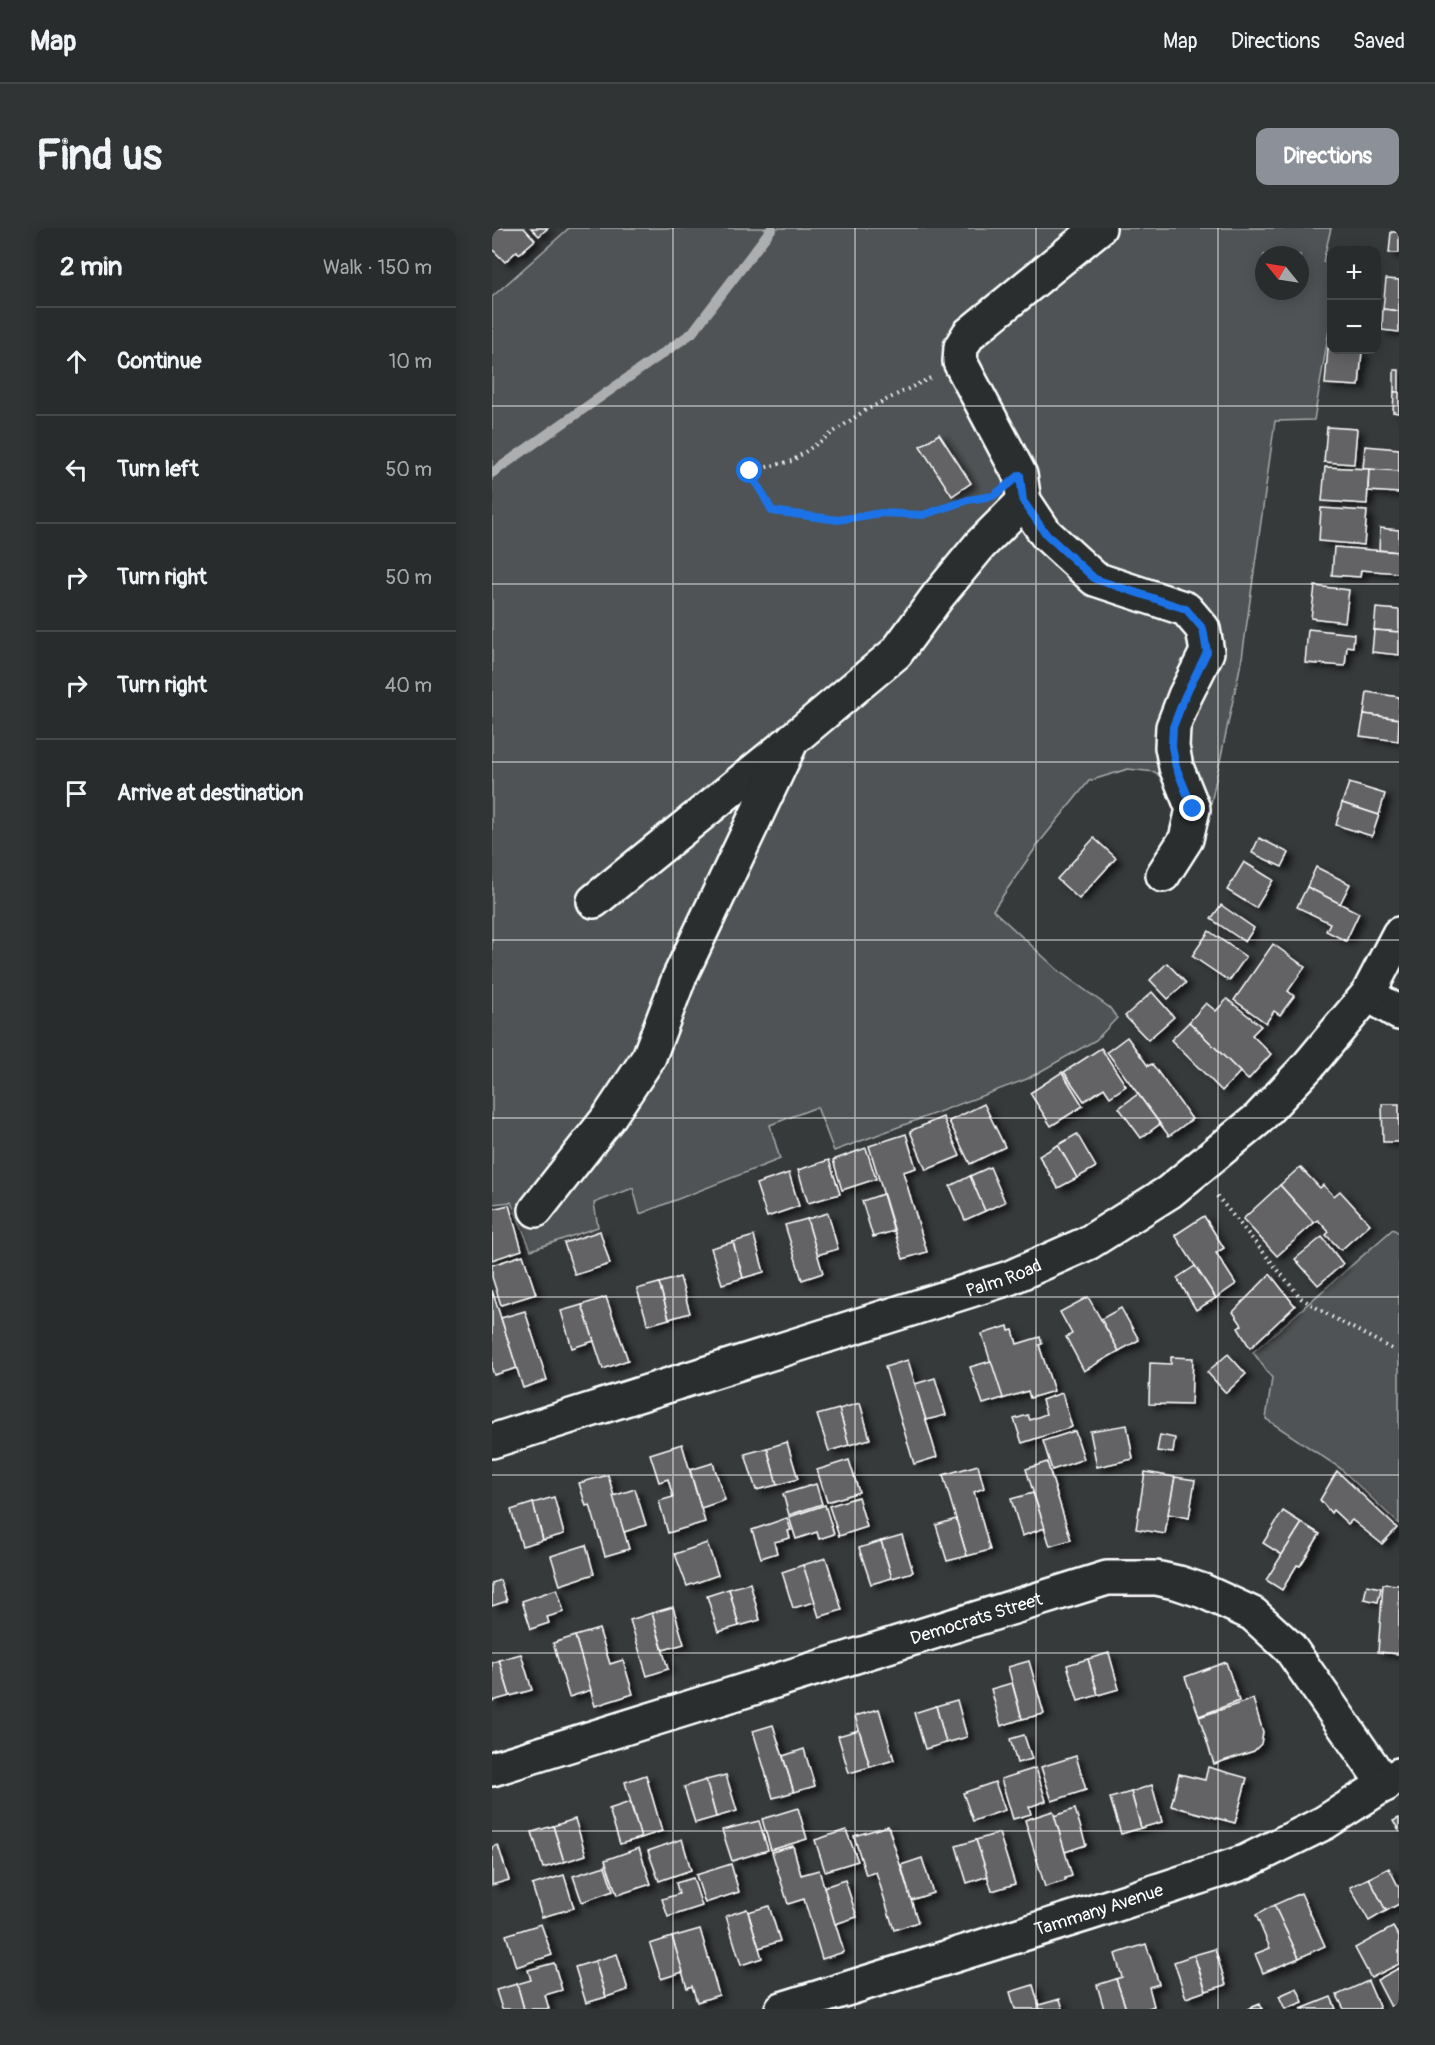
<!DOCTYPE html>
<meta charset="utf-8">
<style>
:root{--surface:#292c2c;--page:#313434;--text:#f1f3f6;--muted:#a5a7a9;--line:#454848;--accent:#8c9099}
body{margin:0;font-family:Pangolin,sans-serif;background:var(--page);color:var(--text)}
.controls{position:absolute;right:18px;top:18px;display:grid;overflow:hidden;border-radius:12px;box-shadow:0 3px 15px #0003}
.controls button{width:54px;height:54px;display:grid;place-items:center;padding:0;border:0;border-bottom:2px solid var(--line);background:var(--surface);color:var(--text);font:30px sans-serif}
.compass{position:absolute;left:763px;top:18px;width:54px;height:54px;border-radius:50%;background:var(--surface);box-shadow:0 3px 15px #0003;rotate:300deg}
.stop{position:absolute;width:18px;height:18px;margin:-14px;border:4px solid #1a73e8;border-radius:50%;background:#fff}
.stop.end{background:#1a73e8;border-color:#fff;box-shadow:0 2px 6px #0008}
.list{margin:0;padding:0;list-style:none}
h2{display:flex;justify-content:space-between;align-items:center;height:78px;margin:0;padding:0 24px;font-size:26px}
h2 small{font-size:20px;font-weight:400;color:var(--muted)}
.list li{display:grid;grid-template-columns:39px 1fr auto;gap:18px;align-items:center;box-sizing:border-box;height:108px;padding:0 24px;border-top:2px solid var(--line)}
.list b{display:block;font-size:22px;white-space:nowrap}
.list em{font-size:20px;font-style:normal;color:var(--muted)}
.icon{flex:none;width:33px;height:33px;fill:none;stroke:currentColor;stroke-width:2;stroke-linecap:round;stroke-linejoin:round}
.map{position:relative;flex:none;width:907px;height:1781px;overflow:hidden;border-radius:12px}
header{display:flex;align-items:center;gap:36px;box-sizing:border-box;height:84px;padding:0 30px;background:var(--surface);border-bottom:2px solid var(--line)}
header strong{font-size:28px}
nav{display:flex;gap:33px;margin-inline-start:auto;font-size:21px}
.intro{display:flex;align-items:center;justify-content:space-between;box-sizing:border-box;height:144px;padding:0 36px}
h1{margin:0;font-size:42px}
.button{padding:15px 27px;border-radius:12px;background:var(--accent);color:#fff;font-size:21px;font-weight:700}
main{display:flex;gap:36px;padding:0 36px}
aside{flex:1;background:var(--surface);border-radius:12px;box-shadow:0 3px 15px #0003}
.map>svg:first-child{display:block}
</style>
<header>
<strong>Map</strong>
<nav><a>Map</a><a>Directions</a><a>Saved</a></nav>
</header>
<div class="intro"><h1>Find us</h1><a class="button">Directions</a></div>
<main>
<aside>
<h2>2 min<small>Walk · 150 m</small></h2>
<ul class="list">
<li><svg class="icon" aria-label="ahead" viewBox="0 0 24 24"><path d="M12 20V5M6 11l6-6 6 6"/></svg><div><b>Continue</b></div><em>10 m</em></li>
<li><svg class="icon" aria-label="left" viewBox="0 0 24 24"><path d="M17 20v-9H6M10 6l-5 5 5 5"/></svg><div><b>Turn left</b></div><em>50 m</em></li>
<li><svg class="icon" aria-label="right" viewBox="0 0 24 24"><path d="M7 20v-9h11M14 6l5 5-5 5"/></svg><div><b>Turn right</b></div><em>50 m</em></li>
<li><svg class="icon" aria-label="right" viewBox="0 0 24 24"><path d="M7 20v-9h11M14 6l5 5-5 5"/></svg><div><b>Turn right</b></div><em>40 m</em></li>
<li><svg class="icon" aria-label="arrive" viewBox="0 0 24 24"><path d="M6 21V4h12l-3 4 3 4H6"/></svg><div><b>Arrive at destination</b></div></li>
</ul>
</aside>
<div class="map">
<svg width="907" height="1781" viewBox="0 0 907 1781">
<defs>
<filter id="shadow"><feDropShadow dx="6" dy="4" stdDeviation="3" flood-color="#0009"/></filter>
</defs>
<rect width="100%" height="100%" fill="#373a3b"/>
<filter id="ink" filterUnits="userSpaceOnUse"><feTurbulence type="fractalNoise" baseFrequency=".0167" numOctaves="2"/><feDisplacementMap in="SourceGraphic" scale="12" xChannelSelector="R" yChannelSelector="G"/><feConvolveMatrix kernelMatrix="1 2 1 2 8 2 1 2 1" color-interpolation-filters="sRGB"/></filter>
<g filter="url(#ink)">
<g fill="#505354" stroke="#a8a9aa" stroke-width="1.5" fill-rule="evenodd">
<path d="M77,0H839L831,34L839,35V90L822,192L783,193L750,430L713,603L681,594L684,581L678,558L663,544L636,541L597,553L547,615L501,682L568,744L618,780L625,790L604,812L535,851L342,923L325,879L278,897L288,931L148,986L141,960L102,975L106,999L39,1022L19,974L0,976V69ZM772,27H808V63H772Z"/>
<polygon points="901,1001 907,1005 907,1296 848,1240 774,1191 780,1150 761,1124"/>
</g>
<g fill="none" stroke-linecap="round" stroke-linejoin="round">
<polyline stroke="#adaeaf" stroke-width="10" points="0,245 200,105 280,0"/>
</g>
<g fill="#636465" stroke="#fff" stroke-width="1.5" filter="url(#shadow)">
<polygon points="0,0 32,0 43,12 27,26 25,23 13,34 0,21"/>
<polygon points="39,0 56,0 47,8"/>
<polygon points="899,4 907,4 907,25 897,25"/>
<polygon points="894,51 907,52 907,83 891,81"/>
<polygon points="891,81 907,83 907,104 890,102"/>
<polygon points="836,120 870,123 867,158 833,156"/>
<rect x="902" y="142" width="5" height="22"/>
<polygon points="902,164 907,164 907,185 901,184"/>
<polygon points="835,199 865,201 862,236 832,234"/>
<polygon points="447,206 479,255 460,268 428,218"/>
<polygon points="873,218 907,221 907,243 871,241"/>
<polygon points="833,239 877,241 875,276 830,273"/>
<polygon points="877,241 907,243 907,265 876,263"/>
<polygon points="829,280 875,283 872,317 827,313"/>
<polygon points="888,300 907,302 907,324 887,322"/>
<polygon points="842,319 907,324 907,345 869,342 868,349 840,347"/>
<polygon points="823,358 857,362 853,394 819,390"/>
<polygon points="884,380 907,382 907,404 882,402"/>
<polygon points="816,401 862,406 861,419 855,418 853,438 813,435"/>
<polygon points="882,402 907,404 907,427 880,424"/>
<polygon points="875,464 907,469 907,491 872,486"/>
<polygon points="872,486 907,491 906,513 868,508"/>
<polygon points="857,555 893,566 887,587 850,575"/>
<polygon points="850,575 887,587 880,608 844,597"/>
<polygon points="602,610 624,630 587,671 565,651"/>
<polygon points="767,610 797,625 790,639 760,625"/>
<polygon points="752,634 781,652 764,680 735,662"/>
<polygon points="824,639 858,656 848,676 815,659"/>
<polygon points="815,659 867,685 854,713 834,703 838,695 805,679"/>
<polygon points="729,677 762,700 753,714 719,691"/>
<polygon points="717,703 754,729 737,753 700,728"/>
<polygon points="781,716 813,739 796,763 802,768 788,787 782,783 774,795 742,772"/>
<polygon points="675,735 694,755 676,771 658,752"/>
<polygon points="660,764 682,789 656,812 633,788"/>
<polygon points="735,771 769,798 760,807 779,826 756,852 697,794 714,775 724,783"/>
<polygon points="697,794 748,844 730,863 679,812"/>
<polygon points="635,809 656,838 660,836 700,891 677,908 615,824"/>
<polygon points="609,820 634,858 618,869 612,860 592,873 572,844"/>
<polygon points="570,844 591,878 559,898 538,865"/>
<polygon points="646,866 668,896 649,910 627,880"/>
<polygon points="492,876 513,919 478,936 457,893"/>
<polygon points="890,876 907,876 907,914 891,914"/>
<polygon points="451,889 468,928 434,942 418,903"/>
<polygon points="414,906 424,940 411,944 435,1024 411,1031 377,918"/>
<polygon points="585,906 604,939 585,950 566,917"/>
<polygon points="566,917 585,950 566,960 547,928"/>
<polygon points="374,920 384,951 350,962 341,932"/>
<polygon points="337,932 348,966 316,975 306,942"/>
<polygon points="498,939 513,974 493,983 478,948"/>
<polygon points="808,939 828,960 831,957 842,968 848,963 878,996 849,1022 834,1007 837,1004 826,992 822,995 788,957"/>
<polygon points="297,945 307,978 275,989 264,956"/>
<polygon points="478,948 493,983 473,992 458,958"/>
<polygon points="788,957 822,995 785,1028 751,991"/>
<polygon points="391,966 402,1003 381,1009 370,973"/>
<polygon points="17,977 30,1022 0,1032 0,981"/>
<polygon points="336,985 346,1021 325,1027 315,991"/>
<polygon points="712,988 732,1020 724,1025 744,1056 724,1070 683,1007"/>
<polygon points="315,991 331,1045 310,1052 293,997"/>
<polygon points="108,1003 118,1036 83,1047 72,1015"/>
<polygon points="262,1008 272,1044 251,1050 241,1014"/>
<polygon points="830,1009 851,1036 826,1057 803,1031"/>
<polygon points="241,1014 251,1050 230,1056 219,1020"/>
<polygon points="31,1027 44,1066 9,1077 0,1049 0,1037"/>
<polygon points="703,1038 724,1070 704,1082 685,1050"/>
<polygon points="778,1046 803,1078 758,1120 746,1100 750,1097 741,1084"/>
<polygon points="188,1049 198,1085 177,1091 167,1055"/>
<polygon points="167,1055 177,1091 156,1097 145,1061"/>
<polygon points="0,1062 25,1140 2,1147 0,1141"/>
<polygon points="114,1069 136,1132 111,1141 90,1077"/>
<polygon points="596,1069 627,1123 592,1143 574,1109 580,1106 568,1084"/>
<polygon points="90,1077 102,1113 80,1120 69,1083"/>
<polygon points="629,1080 647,1112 627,1123 609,1091"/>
<polygon points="33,1083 55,1152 31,1160 9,1090"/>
<polygon points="516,1098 517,1103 521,1102 525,1116 548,1109 550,1116 547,1117 562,1163 538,1170 536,1163 510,1171 490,1106"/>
<polygon points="736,1126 754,1146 734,1165 715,1144"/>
<polygon points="679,1129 701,1130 699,1177 657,1176 658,1135 679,1136"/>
<polygon points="416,1132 445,1229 422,1236 393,1139"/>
<polygon points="499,1133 511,1170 491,1176 478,1139"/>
<polygon points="443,1150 454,1187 434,1192 423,1156"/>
<polygon points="570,1165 580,1199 530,1215 522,1191 536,1187 538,1192 554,1186 550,1172"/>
<polygon points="368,1175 378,1211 357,1217 347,1181"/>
<polygon points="347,1181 357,1217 337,1223 325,1187"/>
<polygon points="635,1197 641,1231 605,1239 598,1203"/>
<polygon points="583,1203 592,1231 560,1242 551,1213"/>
<polygon points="668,1207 683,1210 681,1225 665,1223"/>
<polygon points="295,1214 306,1251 285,1257 275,1220"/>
<polygon points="190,1216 213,1294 176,1305 167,1273 181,1269 176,1251 167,1254 158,1226"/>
<polygon points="275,1220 285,1257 264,1262 253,1226"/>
<polygon points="357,1232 367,1264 335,1274 325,1242"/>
<polygon points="555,1234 579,1312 558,1318 534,1241"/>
<polygon points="221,1235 233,1272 209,1280 198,1242"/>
<polygon points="486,1237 492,1260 482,1264 498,1322 475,1328 451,1247"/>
<polygon points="845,1243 905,1300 890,1316 860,1292 856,1296 841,1282 839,1285 828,1272"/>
<polygon points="653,1244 683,1249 673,1306 644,1301"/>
<polygon points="116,1247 137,1321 113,1328 98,1277 94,1278 87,1255"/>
<polygon points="683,1249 703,1252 697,1290 676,1286"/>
<polygon points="324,1256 330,1276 297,1287 291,1266"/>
<polygon points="143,1261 154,1297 132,1304 121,1268"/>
<polygon points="541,1265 553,1300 530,1308 519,1271"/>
<polygon points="62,1269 72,1306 51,1312 41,1275"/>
<polygon points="366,1269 375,1299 347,1308 337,1278"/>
<polygon points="41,1275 51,1312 30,1318 19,1282"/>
<polygon points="333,1277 342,1306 327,1311 325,1304 304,1311 297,1289"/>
<polygon points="791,1283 810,1295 790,1327 771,1315"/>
<polygon points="295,1290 299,1302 296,1303 298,1310 282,1314 285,1325 269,1330 260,1302"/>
<polygon points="464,1291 475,1328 455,1333 444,1297"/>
<polygon points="810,1295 828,1306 808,1338 805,1337 790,1362 774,1352"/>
<polygon points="410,1307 421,1344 400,1350 389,1313"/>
<polygon points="389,1313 400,1350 379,1356 367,1320"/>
<polygon points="215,1315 226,1347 195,1358 183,1326"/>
<polygon points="94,1317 102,1346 68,1357 59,1328"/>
<polygon points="334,1330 350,1382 327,1389 311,1337"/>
<polygon points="311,1337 323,1374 301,1380 290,1344"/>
<polygon points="8,1352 15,1373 0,1378 0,1355"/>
<polygon points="258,1355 268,1392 247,1398 237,1361"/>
<polygon points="891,1356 907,1357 907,1426 886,1424"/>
<polygon points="875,1357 889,1360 886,1374 872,1371"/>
<polygon points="65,1361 72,1384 55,1389 57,1395 39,1401 30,1373"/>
<polygon points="237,1361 247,1398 226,1404 215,1368"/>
<polygon points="181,1379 192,1416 171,1422 160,1385"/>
<polygon points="160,1385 176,1441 155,1448 138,1392"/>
<polygon points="107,1401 118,1436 131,1432 141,1466 103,1478 83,1408"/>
<polygon points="83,1408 99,1462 77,1469 61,1415"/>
<polygon points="617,1425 627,1461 606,1467 596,1431"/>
<polygon points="29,1426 40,1462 18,1468 7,1432"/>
<polygon points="596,1431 606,1467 586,1473 575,1437"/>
<polygon points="7,1432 18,1468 0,1473 0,1435"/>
<polygon points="537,1433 552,1486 530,1491 516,1439"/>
<polygon points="734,1434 747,1473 707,1488 693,1449"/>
<polygon points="520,1455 530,1491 509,1498 499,1461"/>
<polygon points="761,1471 771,1504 769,1516 762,1523 722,1536 707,1489"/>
<polygon points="465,1472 475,1509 454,1515 444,1478"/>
<polygon points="444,1478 454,1515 433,1521 422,1485"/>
<polygon points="387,1481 402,1532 378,1539 363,1488"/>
<polygon points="281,1497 302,1564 281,1570 261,1503"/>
<polygon points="367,1502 378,1539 357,1545 346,1508"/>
<polygon points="532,1507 540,1531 525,1535 518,1511"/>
<polygon points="312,1521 323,1558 302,1564 291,1528"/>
<polygon points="584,1528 594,1562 560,1573 549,1539"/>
<polygon points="716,1539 755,1550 743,1595 679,1578 687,1546 713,1552"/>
<polygon points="544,1540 554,1573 537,1579 539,1586 521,1591 509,1551"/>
<polygon points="154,1547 170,1603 149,1610 133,1554"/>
<polygon points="234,1547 245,1583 224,1589 214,1552"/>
<polygon points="214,1552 224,1589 203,1595 192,1559"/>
<polygon points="503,1554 513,1582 481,1593 471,1565"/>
<polygon points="660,1557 670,1594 649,1600 639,1564"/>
<polygon points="639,1564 649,1600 629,1606 618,1570"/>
<polygon points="138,1574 149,1610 128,1616 117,1581"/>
<polygon points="306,1580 315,1611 279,1622 270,1591"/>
<polygon points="583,1581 594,1617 573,1624 562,1588"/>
<polygon points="561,1583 580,1648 573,1650 573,1653 553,1659 533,1592"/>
<polygon points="907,1590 907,1602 901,1593"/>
<polygon points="83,1591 94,1627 72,1634 61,1598"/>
<polygon points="267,1593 276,1622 240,1633 230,1602"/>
<polygon points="61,1598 72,1634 51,1640 40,1604"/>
<polygon points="396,1598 426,1694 402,1702 384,1644 374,1647 362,1608"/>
<polygon points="354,1602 366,1633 333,1643 323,1612"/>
<polygon points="507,1605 523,1656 500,1663 484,1612"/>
<polygon points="190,1611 199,1642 167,1653 156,1623"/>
<polygon points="484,1612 496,1648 475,1655 464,1618"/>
<polygon points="6,1617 17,1652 0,1657 0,1619"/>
<polygon points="301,1618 309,1647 327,1642 352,1724 330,1731 312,1671 296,1676 280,1624"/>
<polygon points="147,1620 159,1656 125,1667 113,1632"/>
<polygon points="430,1630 441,1665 419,1672 409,1637"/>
<polygon points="239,1636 247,1664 213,1675 204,1647"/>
<polygon points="113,1638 121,1663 90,1674 81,1648"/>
<polygon points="897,1640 907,1660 907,1676 894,1683 877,1650"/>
<polygon points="72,1647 82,1680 50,1689 40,1657"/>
<polygon points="201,1650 210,1678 176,1689 170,1671 187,1666 184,1655"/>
<polygon points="877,1650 894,1683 877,1693 858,1659"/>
<polygon points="353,1652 365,1689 343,1696 332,1659"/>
<polygon points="809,1665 833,1718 807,1730 782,1677"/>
<polygon points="782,1677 807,1730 771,1745 763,1726 778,1720 764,1687"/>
<polygon points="277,1678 288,1713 267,1720 256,1684"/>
<polygon points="255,1681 270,1730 249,1737 234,1688"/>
<polygon points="49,1696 60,1727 24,1739 14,1707"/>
<polygon points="901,1699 907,1709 907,1736 879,1750 863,1720"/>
<polygon points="208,1701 227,1767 205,1774 200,1758 195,1760 180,1709"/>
<polygon points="180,1709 191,1744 169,1751 158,1716"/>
<polygon points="654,1716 667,1756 657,1759 662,1778 654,1781 634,1781 624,1751 630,1749 623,1726"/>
<polygon points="723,1721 734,1757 714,1763 702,1727"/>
<polygon points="125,1726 136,1762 114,1769 103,1733"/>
<polygon points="702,1727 714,1763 694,1770 682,1734"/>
<polygon points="103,1733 114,1769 94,1775 83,1739"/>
<polygon points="62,1735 70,1762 53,1767 57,1781 32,1781 25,1756 39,1752 36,1742"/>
<polygon points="907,1740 907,1775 899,1779 885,1752"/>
<polygon points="624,1751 634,1781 612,1781 605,1757"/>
<polygon points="876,1753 888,1781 852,1781 845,1767"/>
<polygon points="25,1756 32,1781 10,1781 4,1762"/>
<polygon points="541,1757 548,1781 523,1781 518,1764"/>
<polygon points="805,1760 811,1774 793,1781 787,1768"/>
<polygon points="839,1769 844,1781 809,1781"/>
<polygon points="568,1771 571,1781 548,1781 547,1777"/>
<polygon points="768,1776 770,1781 755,1781"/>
</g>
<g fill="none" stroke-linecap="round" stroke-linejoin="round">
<defs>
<g id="minor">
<polyline points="607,0 477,106 469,119 468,134 528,247 532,273 554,306 603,351 694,381 711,401 715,424 693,468 681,499 680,519 684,539 701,581 694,611 671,647"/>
<polyline points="102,673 294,517"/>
<polyline points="876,766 907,785"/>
<polyline points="44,982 117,889 157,829 187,750 300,512 404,425 446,368 488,317 532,273"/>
<path id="s1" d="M0,1213L517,1050L596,1015L677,964L766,891L816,838L876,766L907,706"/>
<path id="s2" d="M0,1541L615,1350H664L687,1355L711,1363L761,1386L798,1420L893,1557"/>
<path id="s3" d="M290,1781L598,1685L753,1634L832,1595L907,1547"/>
</g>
</defs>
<use href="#minor" stroke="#fff" stroke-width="38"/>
<g stroke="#fff" stroke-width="4" stroke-dasharray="1.5 4.5" stroke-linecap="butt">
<polyline points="438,150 372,183 300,233 258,243 280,283 346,292 389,285 431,287 476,272 486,270"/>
<polyline points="725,968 809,1070 838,1088 902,1122"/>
</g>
<use href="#minor" stroke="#2a2d2e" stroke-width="33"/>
</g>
</g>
<g fill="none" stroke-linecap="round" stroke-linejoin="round" filter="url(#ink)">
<polyline stroke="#1a73e8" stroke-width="8" points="258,243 280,283 346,292 389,285 431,287 476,272 501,268 528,247 531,273 554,306 603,351 694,381 711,401 715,424 693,468 681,499 680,519 684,539 701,581"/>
</g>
<path fill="none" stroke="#fff" stroke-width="1.5" stroke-opacity="0.55" d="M181,0V1781M363,0V1781M544,0V1781M726,0V1781M0,178H907M0,356H907M0,534H907M0,712H907M0,890H907M0,1069H907M0,1247H907M0,1425H907M0,1603H907"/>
<g text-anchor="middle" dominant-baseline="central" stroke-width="6" stroke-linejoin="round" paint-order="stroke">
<g font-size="18" fill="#fff" stroke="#2a2d2e">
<text stroke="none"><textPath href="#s1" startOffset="537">Palm Road</textPath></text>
<text stroke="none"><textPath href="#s2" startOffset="507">Democrats Street</textPath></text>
<text stroke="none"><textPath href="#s3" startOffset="332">Tammany Avenue</textPath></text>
</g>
</g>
</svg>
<div class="controls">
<button>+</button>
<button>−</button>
</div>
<svg class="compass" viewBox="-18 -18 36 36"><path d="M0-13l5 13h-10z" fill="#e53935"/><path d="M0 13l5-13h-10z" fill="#a5a7a9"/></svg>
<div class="stop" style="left:258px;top:243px"></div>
<div class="stop end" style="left:701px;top:581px"></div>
</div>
</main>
